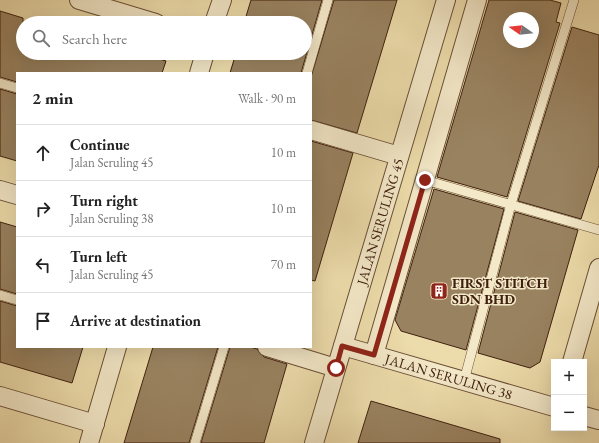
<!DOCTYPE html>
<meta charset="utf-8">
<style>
:root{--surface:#fff;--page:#f2f2f2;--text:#222;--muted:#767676;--line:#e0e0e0}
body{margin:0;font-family:"EB Garamond",serif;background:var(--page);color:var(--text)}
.controls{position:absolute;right:12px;bottom:12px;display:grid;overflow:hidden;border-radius:0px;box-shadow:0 4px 16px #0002}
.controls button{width:36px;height:36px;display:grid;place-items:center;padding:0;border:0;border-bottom:1px solid var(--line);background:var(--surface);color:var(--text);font:20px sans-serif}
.compass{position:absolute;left:503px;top:12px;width:36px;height:36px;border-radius:50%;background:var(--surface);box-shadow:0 4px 16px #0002;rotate:284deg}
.stop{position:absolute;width:12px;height:12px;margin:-9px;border:3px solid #8f2418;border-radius:50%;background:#fff}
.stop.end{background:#8f2418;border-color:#fff;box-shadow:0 1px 4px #0008}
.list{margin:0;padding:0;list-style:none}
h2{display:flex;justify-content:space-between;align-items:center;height:52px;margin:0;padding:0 16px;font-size:17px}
h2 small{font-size:13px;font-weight:400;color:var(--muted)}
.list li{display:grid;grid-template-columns:26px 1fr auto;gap:12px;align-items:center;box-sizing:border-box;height:56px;padding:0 16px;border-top:1px solid var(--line)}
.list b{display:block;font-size:15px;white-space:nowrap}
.list p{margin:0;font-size:13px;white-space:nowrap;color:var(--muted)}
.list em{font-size:13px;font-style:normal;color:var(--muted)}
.icon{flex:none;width:22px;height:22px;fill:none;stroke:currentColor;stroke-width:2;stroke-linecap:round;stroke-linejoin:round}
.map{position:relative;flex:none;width:599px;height:443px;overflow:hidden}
.search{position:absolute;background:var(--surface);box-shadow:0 4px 16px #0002;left:16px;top:16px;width:296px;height:44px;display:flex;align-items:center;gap:10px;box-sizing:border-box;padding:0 14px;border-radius:22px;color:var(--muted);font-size:15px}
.panel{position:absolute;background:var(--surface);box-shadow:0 4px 16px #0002;left:16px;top:72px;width:296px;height:276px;border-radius:0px}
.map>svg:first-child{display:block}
</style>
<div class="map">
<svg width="599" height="443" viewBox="0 0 599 443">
<rect width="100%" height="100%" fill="#eddcab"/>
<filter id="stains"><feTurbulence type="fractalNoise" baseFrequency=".005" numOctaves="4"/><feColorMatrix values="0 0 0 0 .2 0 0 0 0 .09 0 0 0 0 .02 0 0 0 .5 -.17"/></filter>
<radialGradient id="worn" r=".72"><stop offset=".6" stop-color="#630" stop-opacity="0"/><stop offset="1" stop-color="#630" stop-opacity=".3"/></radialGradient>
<g fill="#998260" stroke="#3f200f" fill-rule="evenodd">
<polygon points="251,0 322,0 301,73 230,73 236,53 305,53 305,23 244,23"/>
<polygon points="334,0 397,0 357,133 311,120 311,77"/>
<path d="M489,0H550L561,3L556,22L560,23L507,197L437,177ZM509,18H533V42H509Z"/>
<polygon points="0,11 23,18 23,53 139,53 166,61 162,73 17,73 17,82 0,77"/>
<polygon points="572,27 599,35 599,165 581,219 518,201"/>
<polygon points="0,89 17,94 17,161 0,156"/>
<polygon points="311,141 353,153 315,281 311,280"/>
<polygon points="434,189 504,209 466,350 401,331 395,320"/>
<polygon points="515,212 578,230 540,362 530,368 478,353"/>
<polygon points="0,222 17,227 17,294 0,289"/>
<polygon points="0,301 17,306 17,347 83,347 72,383 0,362"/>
<polygon points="153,347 218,347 189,443 124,443"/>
<polygon points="230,347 250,347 257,349 264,357 287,364 264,443 201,443"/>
<polygon points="371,401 500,439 500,443 358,443"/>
</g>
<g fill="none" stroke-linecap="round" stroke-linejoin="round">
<defs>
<g id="service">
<polyline points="307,73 328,0"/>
<polyline points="0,83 17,88"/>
<polyline points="425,180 599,230"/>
<polyline points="0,295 17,300"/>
<polyline points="464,381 511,204 574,0"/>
<polyline points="195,443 224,347"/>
</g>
<g id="minor">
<polyline points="79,0 156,23"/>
<polyline points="214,23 222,0"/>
<polyline points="199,73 205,53"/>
<polyline points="311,130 399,156"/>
<polyline points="0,190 17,195"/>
<path id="s1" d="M343,346L554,407"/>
<polyline points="267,347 336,368"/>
<polyline points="374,355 477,0"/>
<polyline points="572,362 599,268"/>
<polyline points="0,396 95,424"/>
<polyline points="584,416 599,420"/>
<polyline points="89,443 117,347"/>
<path id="s2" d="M314,443L446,0"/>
</g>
</defs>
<use href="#service" stroke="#6a4f36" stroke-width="10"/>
<use href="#minor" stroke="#6a4f36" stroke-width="20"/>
<use href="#service" stroke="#f3e8c8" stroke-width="9"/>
<use href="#minor" stroke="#f3e8c8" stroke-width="18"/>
</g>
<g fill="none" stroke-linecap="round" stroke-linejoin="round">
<polyline stroke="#8f2418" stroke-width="5" points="336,368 342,346 374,355 425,180"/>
</g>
<defs>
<symbol id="building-square" viewBox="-11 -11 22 22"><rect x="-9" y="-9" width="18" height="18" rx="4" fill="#8f2418" stroke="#f3e8c8"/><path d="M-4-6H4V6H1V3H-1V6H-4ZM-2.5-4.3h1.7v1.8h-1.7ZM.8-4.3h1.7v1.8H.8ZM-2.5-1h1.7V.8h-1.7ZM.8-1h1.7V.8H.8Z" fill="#fff"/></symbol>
</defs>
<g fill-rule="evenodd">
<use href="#building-square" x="429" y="281" width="20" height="20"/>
</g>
<g text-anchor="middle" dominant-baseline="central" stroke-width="3" stroke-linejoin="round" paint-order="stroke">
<g font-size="14" fill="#3f200f" stroke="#f3e8c8">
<text stroke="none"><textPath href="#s2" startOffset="231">JALAN SERULING 45</textPath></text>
<text stroke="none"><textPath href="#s1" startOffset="110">JALAN SERULING 38</textPath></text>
</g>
<g font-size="14" font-weight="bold" fill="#3f200f" stroke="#f3e8c8" text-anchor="start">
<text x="452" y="283">FIRST STITCH<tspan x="452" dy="16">SDN BHD</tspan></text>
</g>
</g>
<rect width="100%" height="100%" filter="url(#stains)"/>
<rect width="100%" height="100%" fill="url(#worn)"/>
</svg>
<div class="controls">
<button>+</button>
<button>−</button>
</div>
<svg class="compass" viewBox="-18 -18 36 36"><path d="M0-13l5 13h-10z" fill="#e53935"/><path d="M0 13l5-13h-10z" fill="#767676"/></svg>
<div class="stop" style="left:336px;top:368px"></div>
<div class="stop end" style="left:425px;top:180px"></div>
<div class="search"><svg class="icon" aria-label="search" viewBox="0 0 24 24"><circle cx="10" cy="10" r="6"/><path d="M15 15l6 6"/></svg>Search here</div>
<section class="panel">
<h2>2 min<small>Walk · 90 m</small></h2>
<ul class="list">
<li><svg class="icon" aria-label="ahead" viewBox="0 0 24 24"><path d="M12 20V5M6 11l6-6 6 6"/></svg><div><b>Continue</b><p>Jalan Seruling 45</p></div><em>10 m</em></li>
<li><svg class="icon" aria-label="right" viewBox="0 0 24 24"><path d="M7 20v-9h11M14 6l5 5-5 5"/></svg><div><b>Turn right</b><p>Jalan Seruling 38</p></div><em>10 m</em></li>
<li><svg class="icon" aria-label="left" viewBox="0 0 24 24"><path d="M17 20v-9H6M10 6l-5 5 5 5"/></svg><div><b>Turn left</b><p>Jalan Seruling 45</p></div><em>70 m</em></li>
<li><svg class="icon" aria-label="arrive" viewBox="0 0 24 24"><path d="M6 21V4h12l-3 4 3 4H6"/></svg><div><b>Arrive at destination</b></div></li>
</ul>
</section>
</div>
